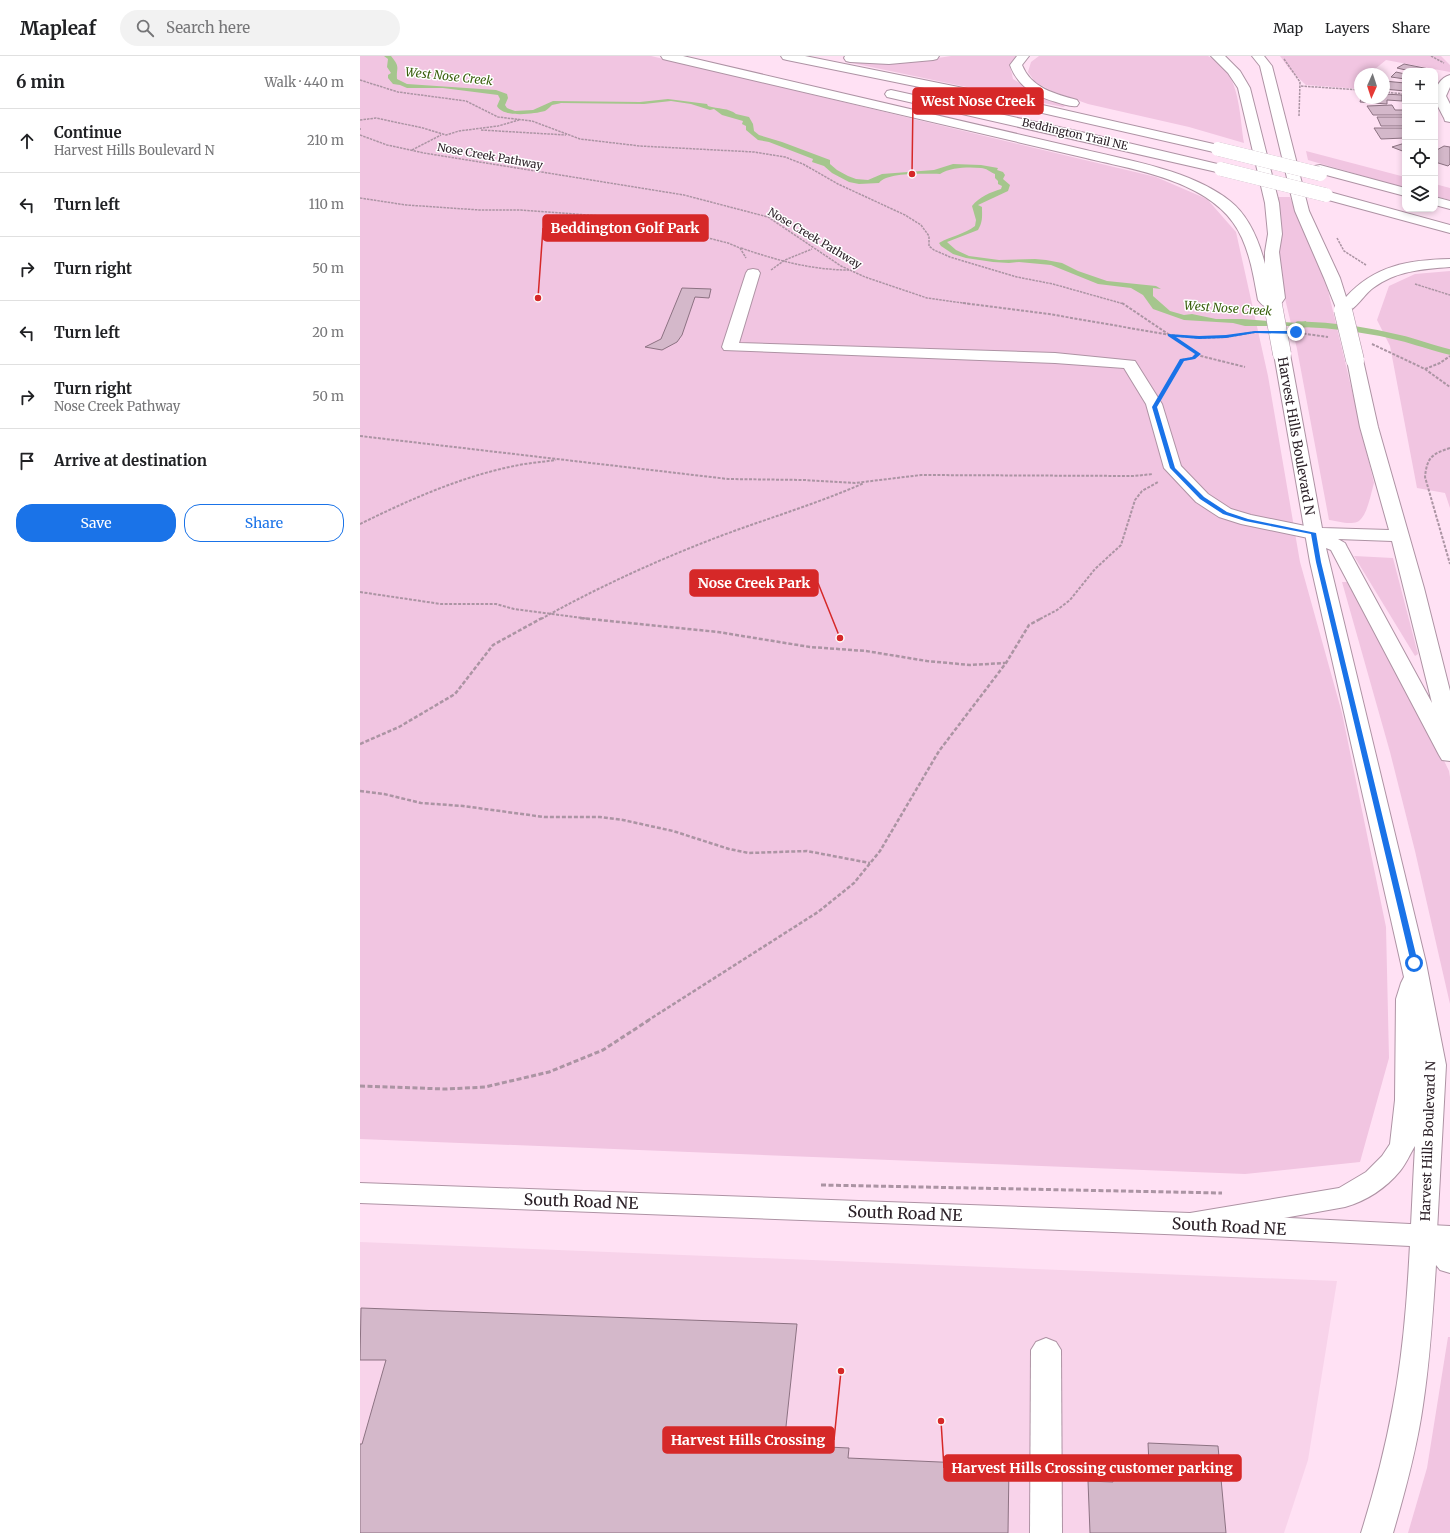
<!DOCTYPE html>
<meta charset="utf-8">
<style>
:root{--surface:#fff;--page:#f2f2f2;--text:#202124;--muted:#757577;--line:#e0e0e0;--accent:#1a73e8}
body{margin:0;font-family:Merriweather,serif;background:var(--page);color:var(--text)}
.controls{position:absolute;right:12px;top:12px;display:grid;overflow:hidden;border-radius:8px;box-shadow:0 2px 6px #0003}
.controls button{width:36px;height:36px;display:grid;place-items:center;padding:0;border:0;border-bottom:1px solid var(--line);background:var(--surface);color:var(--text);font:20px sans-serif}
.compass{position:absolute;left:994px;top:12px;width:36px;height:36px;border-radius:50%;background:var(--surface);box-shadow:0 2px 6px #0003;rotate:183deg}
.stop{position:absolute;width:12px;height:12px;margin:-9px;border:3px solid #1a73e8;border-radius:50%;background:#fff}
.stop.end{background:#1a73e8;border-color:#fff;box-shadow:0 1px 4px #0008}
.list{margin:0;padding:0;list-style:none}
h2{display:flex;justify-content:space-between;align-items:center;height:52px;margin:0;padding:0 16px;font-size:17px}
h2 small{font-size:13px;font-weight:400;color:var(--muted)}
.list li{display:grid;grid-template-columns:26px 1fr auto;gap:12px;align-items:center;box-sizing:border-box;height:64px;padding:0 16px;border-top:1px solid var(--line)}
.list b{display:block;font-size:15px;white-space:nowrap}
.list p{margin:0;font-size:13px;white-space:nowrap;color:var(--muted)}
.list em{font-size:13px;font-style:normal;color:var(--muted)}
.actions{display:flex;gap:8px;padding:12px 16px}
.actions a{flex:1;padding:9px 0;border:1px solid var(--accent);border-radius:16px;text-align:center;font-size:14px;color:var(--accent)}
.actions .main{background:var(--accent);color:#fff}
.icon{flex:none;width:22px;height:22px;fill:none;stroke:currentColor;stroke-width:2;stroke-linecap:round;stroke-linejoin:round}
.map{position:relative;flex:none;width:1090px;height:1477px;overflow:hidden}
header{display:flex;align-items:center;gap:24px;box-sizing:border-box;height:56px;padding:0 20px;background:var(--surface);border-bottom:1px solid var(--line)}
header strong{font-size:19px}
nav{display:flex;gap:22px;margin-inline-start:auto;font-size:14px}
.search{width:280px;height:36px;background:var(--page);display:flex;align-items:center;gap:10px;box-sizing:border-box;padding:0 14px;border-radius:22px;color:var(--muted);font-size:15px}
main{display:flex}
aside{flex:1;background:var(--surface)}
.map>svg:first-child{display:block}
</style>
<header>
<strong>Mapleaf</strong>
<div class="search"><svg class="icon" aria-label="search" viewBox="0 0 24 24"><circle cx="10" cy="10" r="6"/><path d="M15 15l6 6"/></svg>Search here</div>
<nav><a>Map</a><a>Layers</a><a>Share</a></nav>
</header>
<main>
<aside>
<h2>6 min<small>Walk · 440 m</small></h2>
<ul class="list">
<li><svg class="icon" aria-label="ahead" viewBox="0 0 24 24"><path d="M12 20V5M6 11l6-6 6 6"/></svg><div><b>Continue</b><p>Harvest Hills Boulevard N</p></div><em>210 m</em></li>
<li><svg class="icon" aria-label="left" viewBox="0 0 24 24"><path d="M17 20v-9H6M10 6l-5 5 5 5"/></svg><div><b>Turn left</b></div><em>110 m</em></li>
<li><svg class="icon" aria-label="right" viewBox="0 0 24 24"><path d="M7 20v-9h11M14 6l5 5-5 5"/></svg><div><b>Turn right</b></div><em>50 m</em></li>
<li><svg class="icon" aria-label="left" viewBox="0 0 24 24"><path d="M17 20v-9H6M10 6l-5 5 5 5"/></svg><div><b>Turn left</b></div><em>20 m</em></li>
<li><svg class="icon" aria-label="right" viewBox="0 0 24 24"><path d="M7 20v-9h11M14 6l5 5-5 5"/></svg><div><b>Turn right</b><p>Nose Creek Pathway</p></div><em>50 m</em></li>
<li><svg class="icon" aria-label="arrive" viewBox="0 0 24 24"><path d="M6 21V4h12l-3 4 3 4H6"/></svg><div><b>Arrive at destination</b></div></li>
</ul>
<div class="actions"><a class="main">Save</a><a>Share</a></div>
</aside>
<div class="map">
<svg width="1090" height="1477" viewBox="0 0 1090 1477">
<rect width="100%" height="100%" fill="#ffe1f4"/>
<polygon fill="#f8d3ea" points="0,1186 977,1225 948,1404 924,1477 0,1477"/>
<g fill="#f1c5e1">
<polygon points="0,0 291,0 796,121 847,143 876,176 908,320 940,506 982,657 1026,871 1029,1002 1000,1106 885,1118 0,1083"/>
<polygon points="591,0 656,0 650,9 653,23 685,42 707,49 703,51 487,6 490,4 571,3"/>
<path d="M679,0H848C852,3 858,5 861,9C880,26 880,63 884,87L829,71L728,48L692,35L675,26L668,16L671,6Z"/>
<polygon points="920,0 1081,0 1090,9 1090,16 1026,4 1009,18 1000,18 1000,33 946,29 931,15"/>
<polygon points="946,95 1045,121 1045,132 948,104"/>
<polygon points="1075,128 1090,132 1090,144 1075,140"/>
<path d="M918,141H930L966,226L1014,427C1011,437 1007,462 997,466C989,469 977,465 969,464L937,293L923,234L917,196L920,176Z"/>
<polygon points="1090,215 1090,452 1085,437 1057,432 1030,290 1017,264 1029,230 1055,218"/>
<polygon points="994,500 1033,502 1058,598 1055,600"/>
<polygon points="982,526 989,526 1072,680 1089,715 1090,721 1090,948 1055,795 1030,696"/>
<polygon points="1088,1281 1090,1281 1090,1477 1048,1477 1067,1412"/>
</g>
<path fill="#a5c68d" d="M24,0H31C41,12 36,11 37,23L47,28L136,34L147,38L148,42L145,49L147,52L155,55L173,54L193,45L280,46L308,43L347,48L348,50C358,53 369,52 376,58L389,61L393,68L394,75L399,79L422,86L470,104V108L477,114L488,120L496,123L508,124L522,118L574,114L593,108L621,109L638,112L637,114L643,116L645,119L643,123L650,129L648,135L618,149L622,151C622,160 623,166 618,174L587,186L596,194L609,200L639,204L675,203L686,204L702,207L718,215L747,225L796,230L801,233L793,232V240L810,255L824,259L832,258L856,263H882L937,267L946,265L948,271L939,272L933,270H885L873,267L824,264L793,253L783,239L771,232L738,228L691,209L659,206L649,207L633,206L606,202L593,198L581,190L579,187C591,180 605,178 615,170L616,164L612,150C619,141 631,136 641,133L642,130L638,128V125L635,122V118C630,116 626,112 621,112C609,111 591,111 580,118C566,118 527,116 519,127L499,128L489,126L472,117L464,110L452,106L453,103L409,86L398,84L386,74V70L382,68L383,65L362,59L354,53L350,54L331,48L311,45L284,48L201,47C199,48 195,48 192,49C190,51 188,53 185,55C174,58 143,62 137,50L140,43L138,39L83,32H47L40,29L33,28L28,22V19L31,17L27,11L28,3Z"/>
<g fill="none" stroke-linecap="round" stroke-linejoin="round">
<path stroke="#a5c68d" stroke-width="5.5" d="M938,268C974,269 1010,274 1045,283C1060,287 1075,293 1090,296"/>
</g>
<g fill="#d4b8ca" stroke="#8c7282">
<polygon points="1044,8 1074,14 1050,15 1037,12"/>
<polygon points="1036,16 1045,18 1045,23 1031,21"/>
<polygon points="1024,25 1045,27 1045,35 1024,33"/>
<polygon points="1024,38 1042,39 1042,45 1027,44 1027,48 1000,46 1001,42 1024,42"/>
<polygon points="1032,49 1035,54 1045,54 1045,59 1013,59 1007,50"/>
<polygon points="1017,61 1045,61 1045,70 1021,70"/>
<polygon points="1014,72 1045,72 1045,82 1021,83"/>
<polygon points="1045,87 1045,96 1032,91"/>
<polygon points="1084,90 1090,91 1090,108 1088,110 1075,106 1075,95"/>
<polygon points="322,232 351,233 349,242 335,241 322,279 317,286 302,294 285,291 301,283"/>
<polygon points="1,1252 437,1268 424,1389 489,1392 488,1402 649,1409 648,1477 0,1477 0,1388 2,1388 26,1304 0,1304"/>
<polygon points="788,1387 858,1390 866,1477 730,1477 728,1425 753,1426 752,1407 789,1408"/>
</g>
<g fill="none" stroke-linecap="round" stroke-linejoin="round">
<defs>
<g id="minor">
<path d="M1090,19V31L1086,40L1090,48V66L1085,65L1084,62C1081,56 1076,48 1075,41C1074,32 1081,21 1090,19Z"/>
<polygon points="393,213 398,214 400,217 379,287 695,297 775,305 802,348 821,410 848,438 871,453 891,459 960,473 962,477 960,481 953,483 881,468 859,461 836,446 804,412 786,348 764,312 695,307 364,294 362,291 386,217 388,214"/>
<polygon points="0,1127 830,1157 1090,1170 1090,1192 830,1179 0,1147"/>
<polygon points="686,1282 696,1286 701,1294 702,1477 670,1477 671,1294 676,1286"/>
</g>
<g id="major">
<path d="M301,0H323L726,94C772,105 832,115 870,145C889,160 899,185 905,208V196L908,178L905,147L878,32L868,17L851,0H865L880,15L890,32L919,147L922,178L919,196L925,242L918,252C910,254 903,251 898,244C894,223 891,202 882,182C858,126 779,115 726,102L307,4L303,3Z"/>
<polygon points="421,0 445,0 643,40 858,89 863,90 865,93 863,96 858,97 643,48 427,4 423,3"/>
<polygon points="485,0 579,0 577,3 573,4 529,8 490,6 486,5 484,2"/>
<path d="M657,0H669L662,9C671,32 695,38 717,44L719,47L717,50C710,51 703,48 696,46C675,40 658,31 650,9Z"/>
<path d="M892,0H904L912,10L949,155L980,222L986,241C1015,209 1049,204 1090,203V211C1062,213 1036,215 1013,232C1002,240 992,261 978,257L964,222L935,155L900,10Z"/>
<polygon points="531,34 730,78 866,110 868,113 866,116 861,117 527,41 525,38 527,35"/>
<polygon points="960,109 1045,132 1045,140 955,116 953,113 955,110"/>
<polygon points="966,135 1090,169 1090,177 961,142 959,139 961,136"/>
<polygon points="1075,141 1090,145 1090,153 1075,149"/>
<path d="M922,293L928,295L930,298L962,472L1029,474L1000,371L987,304L989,301L995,299L1001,301L1003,304L1018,371L1064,532L1090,635V705L1082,704L1079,699L971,494L966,492L1066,907L1086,1009L1077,1175L1090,1188V1217L1080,1214L1076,1209C1073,1256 1070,1303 1063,1349C1057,1392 1045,1436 1033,1477H1001C1014,1436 1025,1393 1033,1350C1049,1267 1050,1176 1055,1090C1050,1098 1046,1108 1040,1115C1026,1132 1006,1145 985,1151L830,1179L820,1175L816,1168L820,1161L830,1157L979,1132L1006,1116L1022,1100L1030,1088L1035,1044L1036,943L1041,927L1044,921L950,506L914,298L916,295ZM978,483L1032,485L1072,647L987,491L985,487Z"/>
</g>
</defs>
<use href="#minor" stroke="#ae93a4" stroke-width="2"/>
<use href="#major" stroke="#ae93a4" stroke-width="2"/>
<g stroke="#ab94a3" stroke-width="1.5" stroke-dasharray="2.5 1" stroke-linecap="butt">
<polyline points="1071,0 1084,7"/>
<polyline points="924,3 940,26 939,60"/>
<polyline points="0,24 38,36 106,45 138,61 172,65 220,83 280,90 394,96 425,101 443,108 478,128 545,159 561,169 569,180 569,190 574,194 590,201 657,221 693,228 764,248"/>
<polyline points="941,30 1000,34"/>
<polyline points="1024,36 1045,38"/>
<polyline points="0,64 16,62 63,72 86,79 99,75 138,70 159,64"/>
<polyline points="0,72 0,74"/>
<polyline points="121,74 206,79"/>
<polyline points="0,79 27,89 64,97 324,139 408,161 481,210 505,221 567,242 610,248"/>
<polyline points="52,94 81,79"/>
<polyline points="0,142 46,149 120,154 161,154 268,162 368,187 380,192 386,202"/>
<polyline points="977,182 984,195 1006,209"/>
<path d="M381,192C416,204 451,214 489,214"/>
<polyline points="411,214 425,204 452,193"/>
<polyline points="1055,228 1090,239"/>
</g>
<g stroke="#ab94a3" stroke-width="2" stroke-dasharray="3 1.5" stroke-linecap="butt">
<polyline points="603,247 689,258 810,279 839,282 866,281 896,276"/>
<polyline points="762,247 841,300 885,311"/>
<polyline points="939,277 968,281"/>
<polyline points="1012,288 1065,313 1090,331"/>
<polyline points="1065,313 1080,307 1090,300"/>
<polyline points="806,332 822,304 833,302 838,298"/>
<polyline points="0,380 368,423 444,424 495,427 561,419 774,420 793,418"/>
<path d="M1090,392C1072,398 1067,401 1065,421L1090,508"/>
<path d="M0,468C49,444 100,421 154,410C168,407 182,406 196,404"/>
<polyline points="0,536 81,548 136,548 154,553 230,563"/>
<path d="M181,563C233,534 289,508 345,486C398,465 452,450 504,427"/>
<polyline points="680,563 697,554 710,544 735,513 761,489 775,444 782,435 798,426"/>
</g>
<g stroke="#ab94a3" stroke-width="2.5" stroke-dasharray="4 2" stroke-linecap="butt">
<polyline points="220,562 358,576 450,591 506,595 567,605 610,609 645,607"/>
<polyline points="0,688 39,671 95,638 133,589 182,562"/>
<polyline points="0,735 24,738 61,747 103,750 184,761 240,761 263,764 313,775 369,793 389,797 447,795 510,807"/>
<polyline points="287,965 458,856 494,827 520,795 579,695 646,607 669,569 682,562"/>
</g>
<g stroke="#ab94a3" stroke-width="3" stroke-dasharray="5 2.5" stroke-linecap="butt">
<polyline points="0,1030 85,1033 125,1031 189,1016 243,994 289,964"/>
<polyline points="461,1129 862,1137"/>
</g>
<use href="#minor" fill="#fff" fill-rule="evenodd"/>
<use href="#major" fill="#fff" fill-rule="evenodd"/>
<defs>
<g id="major-bridge-far1">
<polyline points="858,93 960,118"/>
<polyline points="861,113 966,139"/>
</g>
<g id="major-bridge">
<polyline points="913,249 922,298"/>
<polyline points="983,254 995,304"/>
</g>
</defs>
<use href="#major-bridge-far1" stroke="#ae93a4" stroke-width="14" stroke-linecap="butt"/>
<use href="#major-bridge" stroke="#ae93a4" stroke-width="19" stroke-linecap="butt"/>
<use href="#major-bridge-far1" stroke="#fff" stroke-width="14"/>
<use href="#major-bridge" stroke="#fff" stroke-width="18"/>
</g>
<polygon fill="#1a73e8" points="895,275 936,275 939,276 936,278 895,277 866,282 839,283 816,281 841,298 835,303 824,305 797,351 815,412 844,441 867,456 888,463 956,477 961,506 1058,907 1054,910 1051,907 956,506 951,478 885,465 863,458 840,443 810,412 792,351 820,303 832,301 835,298 808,280 808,278 839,280 866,279"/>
<g text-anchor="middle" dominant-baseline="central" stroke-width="3" stroke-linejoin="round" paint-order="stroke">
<g font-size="11" fill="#2c2128" stroke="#fff">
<text transform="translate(715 78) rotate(13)">Beddington Trail NE</text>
<text transform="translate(130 100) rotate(10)">Nose Creek Pathway</text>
<text transform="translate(455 182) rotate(31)">Nose Creek Pathway</text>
</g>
<g font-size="12" font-style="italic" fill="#375e0a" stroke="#fff">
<text transform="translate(89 20) rotate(6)">West Nose Creek</text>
<text transform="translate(868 252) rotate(4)">West Nose Creek</text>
</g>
<g font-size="13" fill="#2c2128" stroke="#fff">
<text transform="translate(936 380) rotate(80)">Harvest Hills Boulevard N</text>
<text transform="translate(1068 1085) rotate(-88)">Harvest Hills Boulevard N</text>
</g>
<g font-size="16" fill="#2c2128" stroke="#fff">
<text transform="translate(221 1145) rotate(2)">South Road NE</text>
<text transform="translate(545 1157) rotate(2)">South Road NE</text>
<text transform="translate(869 1170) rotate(3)">South Road NE</text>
</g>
</g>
<path fill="none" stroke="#d62828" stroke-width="1.5" d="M552 118L553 45M178 242L183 172M480 582L458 527M481 1315L474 1384M581 1365L584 1412"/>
<g fill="#d62828" stroke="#fff" stroke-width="1.5">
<circle cx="552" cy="118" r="4"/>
<circle cx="178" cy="242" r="4"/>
<circle cx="480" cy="582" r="4"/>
<circle cx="481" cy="1315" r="4"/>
<circle cx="581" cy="1365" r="4"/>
</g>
<g fill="#d62828" stroke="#d62828" stroke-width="1.5">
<rect x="553" y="32" width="130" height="26" rx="4"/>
<rect x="183" y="159" width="165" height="26" rx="4"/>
<rect x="330" y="514" width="128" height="26" rx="4"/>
<rect x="303" y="1371" width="171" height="26" rx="4"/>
<rect x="584" y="1399" width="297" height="26" rx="4"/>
</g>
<g font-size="14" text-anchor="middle" font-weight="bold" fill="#fff">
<text x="618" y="50">West Nose Creek</text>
<text x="265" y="177">Beddington Golf Park</text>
<text x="394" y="532">Nose Creek Park</text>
<text x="388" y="1389">Harvest Hills Crossing</text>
<text x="732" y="1417">Harvest Hills Crossing customer parking</text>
</g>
</svg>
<div class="controls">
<button>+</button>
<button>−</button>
<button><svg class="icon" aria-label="locate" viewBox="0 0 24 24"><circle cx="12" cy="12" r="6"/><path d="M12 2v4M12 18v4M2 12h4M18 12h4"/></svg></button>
<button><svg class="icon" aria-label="layers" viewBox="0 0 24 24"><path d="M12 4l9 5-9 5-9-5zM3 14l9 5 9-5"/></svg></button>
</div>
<svg class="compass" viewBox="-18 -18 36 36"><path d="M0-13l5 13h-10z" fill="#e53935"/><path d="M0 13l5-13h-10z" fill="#757577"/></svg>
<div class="stop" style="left:1054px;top:907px"></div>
<div class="stop end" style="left:936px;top:276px"></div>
</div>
</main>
